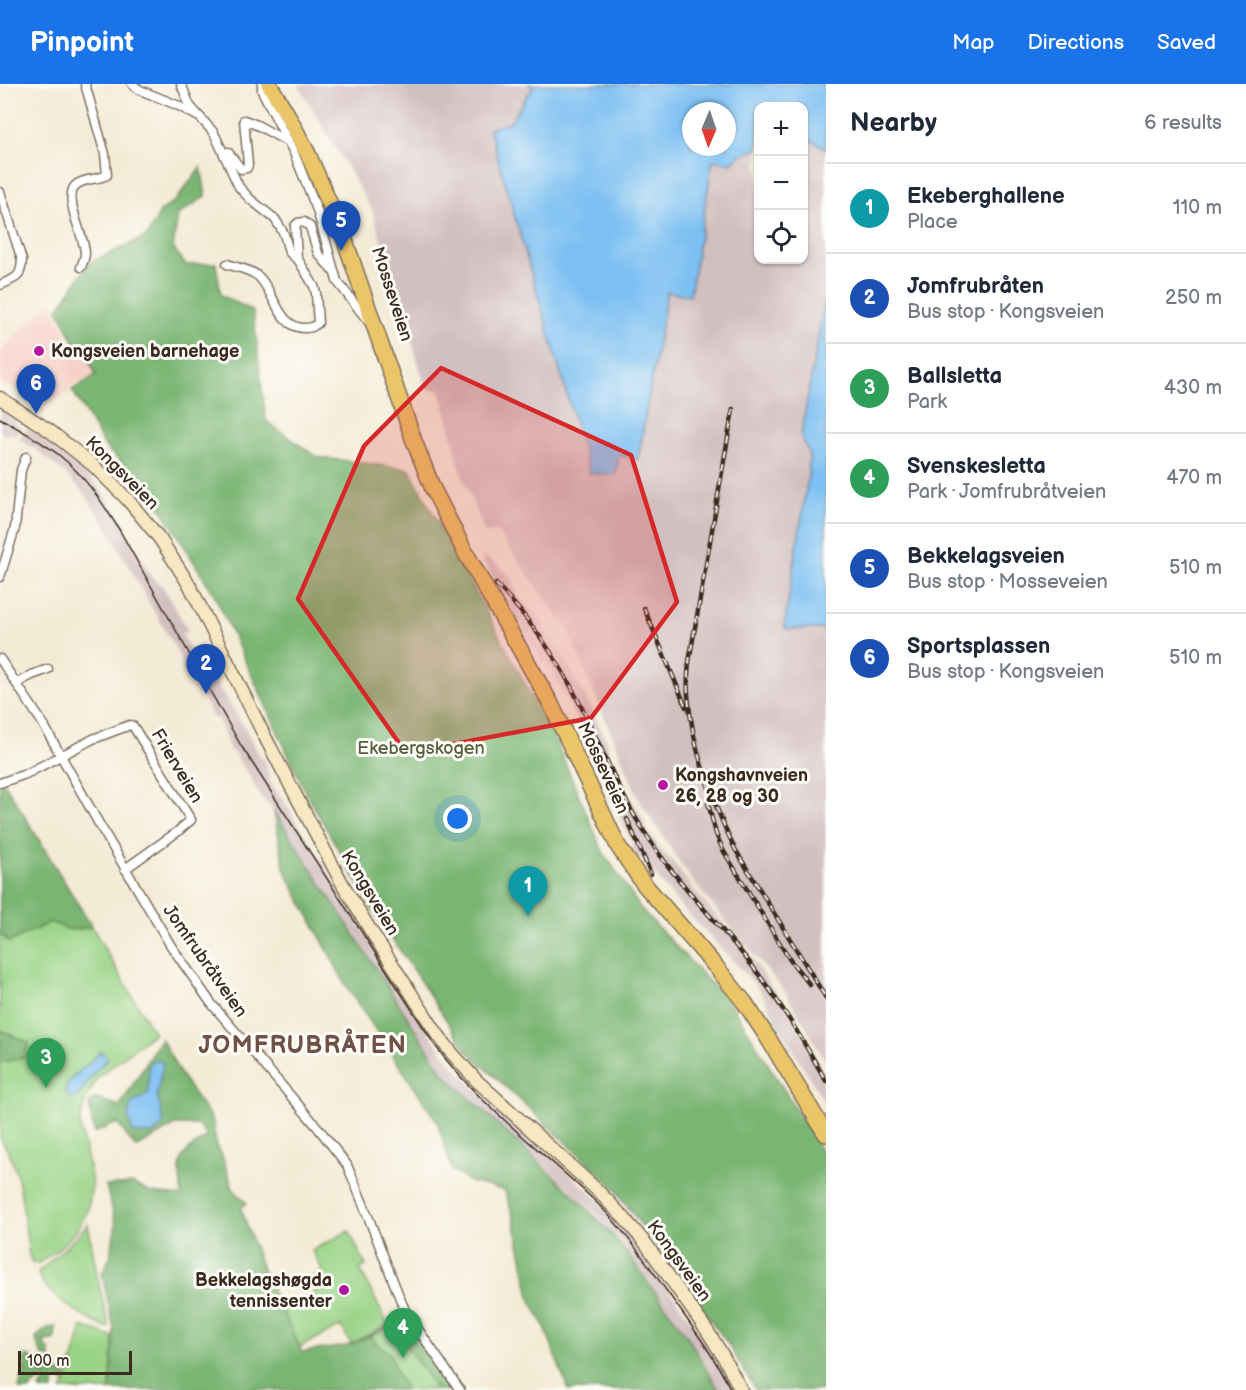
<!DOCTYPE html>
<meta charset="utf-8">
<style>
:root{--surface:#fff;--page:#f6f6f7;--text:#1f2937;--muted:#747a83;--line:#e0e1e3;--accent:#1a73e8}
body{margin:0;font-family:"Balsamiq Sans",sans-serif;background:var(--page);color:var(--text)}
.controls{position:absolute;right:18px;top:18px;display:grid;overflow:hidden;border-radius:12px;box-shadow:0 2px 4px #0004}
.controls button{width:54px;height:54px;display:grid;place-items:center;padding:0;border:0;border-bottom:2px solid var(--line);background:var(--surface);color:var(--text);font:30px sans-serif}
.compass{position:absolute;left:682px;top:18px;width:54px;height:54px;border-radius:50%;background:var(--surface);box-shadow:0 2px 4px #0004;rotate:182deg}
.scale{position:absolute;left:18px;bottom:15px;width:114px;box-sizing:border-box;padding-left:6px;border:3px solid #3b2a1e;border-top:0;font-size:16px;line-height:21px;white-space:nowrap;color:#3b2a1e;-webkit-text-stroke:4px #fdfcf7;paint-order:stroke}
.you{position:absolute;left:458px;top:735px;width:21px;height:21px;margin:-15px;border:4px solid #fff;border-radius:50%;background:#1a73e8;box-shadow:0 0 0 9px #1a73e833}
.badge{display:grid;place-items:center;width:39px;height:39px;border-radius:50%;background:var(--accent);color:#fff;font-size:20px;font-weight:700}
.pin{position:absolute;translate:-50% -50px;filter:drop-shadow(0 2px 3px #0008)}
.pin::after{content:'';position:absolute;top:32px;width:21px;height:18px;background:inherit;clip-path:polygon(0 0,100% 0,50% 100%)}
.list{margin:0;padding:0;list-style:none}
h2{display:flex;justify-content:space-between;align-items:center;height:78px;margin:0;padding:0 24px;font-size:26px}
h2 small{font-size:20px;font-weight:400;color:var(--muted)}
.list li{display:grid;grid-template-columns:39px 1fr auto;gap:18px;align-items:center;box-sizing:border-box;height:90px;padding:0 24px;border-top:2px solid var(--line)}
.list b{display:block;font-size:22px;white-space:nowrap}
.list p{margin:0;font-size:20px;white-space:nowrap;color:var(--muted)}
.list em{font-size:20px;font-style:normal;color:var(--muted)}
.icon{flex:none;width:33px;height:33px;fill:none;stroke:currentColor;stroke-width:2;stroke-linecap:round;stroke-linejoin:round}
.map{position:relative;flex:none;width:826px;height:1306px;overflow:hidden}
header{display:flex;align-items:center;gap:36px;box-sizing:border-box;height:84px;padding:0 30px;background:var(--accent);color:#fff}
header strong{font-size:28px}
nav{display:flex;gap:33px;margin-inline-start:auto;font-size:21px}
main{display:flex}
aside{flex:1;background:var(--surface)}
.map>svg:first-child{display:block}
</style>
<header>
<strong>Pinpoint</strong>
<nav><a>Map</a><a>Directions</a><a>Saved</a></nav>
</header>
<main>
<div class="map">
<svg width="826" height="1306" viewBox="0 0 826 1306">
<rect width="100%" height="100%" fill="#fdfcf7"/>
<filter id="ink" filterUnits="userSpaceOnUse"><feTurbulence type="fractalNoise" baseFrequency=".0167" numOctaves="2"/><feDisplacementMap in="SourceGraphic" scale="12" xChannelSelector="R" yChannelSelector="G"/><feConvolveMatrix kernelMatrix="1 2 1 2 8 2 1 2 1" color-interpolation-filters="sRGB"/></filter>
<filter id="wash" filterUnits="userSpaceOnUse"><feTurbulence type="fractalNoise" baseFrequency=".008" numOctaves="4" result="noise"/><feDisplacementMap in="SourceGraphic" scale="24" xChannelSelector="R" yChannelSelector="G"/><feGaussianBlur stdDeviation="1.35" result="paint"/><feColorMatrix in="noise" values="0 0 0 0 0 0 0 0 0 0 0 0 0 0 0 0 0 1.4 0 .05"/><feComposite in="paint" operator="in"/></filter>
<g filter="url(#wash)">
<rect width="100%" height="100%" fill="#f4ebd6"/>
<polygon fill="#f7d1c7" points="51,219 65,246 66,252 70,254 76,265 91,282 95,292 69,303 70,309 48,317 36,315 10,304 0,298 0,269 18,249"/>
<g fill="#d2bfc0">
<polygon points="298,0 529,0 533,3 510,38 489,45 618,371 638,375 667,207 690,211 713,76 731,79 741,72 758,65 758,176 804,176 804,55 815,58 826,65 826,206 801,352 809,370 809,387 784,543 788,545 826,545 826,978 786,909 693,798 639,716 568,546 497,447 485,449 462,391 440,306 426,305 372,126"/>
<polygon points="0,325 17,336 15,340 21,343 16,352 10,348 7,352 0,348"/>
<polygon points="27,343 66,370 82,384 100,404 119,433 150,491 163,503 188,546 182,550 196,577 200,575 206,584 241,637 262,676 265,675 270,697 326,783 358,839 435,958 458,987 481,1010 601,1118 624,1143 710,1263 734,1306 718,1306 710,1291 710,1287 700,1271 692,1262 686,1250 681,1244 646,1193 636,1184 631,1173 628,1173 626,1169 627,1167 619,1155 609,1147 596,1129 579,1116 577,1113 573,1113 570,1105 553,1092 550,1086 526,1068 521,1061 512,1056 442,992 443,988 275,732 273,730 271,724 268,720 265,719 264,715 262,715 248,690 240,679 235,670 230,666 218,635 217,634 214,635 189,590 186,592 184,590 179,571 106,442 86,412 68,392 38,367 19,355"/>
<polygon points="480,471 497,480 513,495 517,512 537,531 564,573 606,654 611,679 625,708 632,716 644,736 646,746 656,758 658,764 670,774 691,802 746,866 790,929 826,992 826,1021 777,939 763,912 755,900 677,818 643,776 634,772 632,758 611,716 588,657 547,579 543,579"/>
</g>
<g fill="#99d386" stroke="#6a7e52" stroke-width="1.5">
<path d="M50,838L71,846L92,843L154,949L98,993L86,1016L81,1032L80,1042L90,1087L92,1102L88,1126L79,1143L70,1154L56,1167L37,1180L32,1179L29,1171C22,1132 24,1087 0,1054V978L24,974L29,959L0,946V849L9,858Z"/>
<path d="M88,1140L98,1196L109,1243L106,1244C89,1236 40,1208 38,1188L69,1160Z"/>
<polygon points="349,1147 366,1182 360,1185 388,1241 351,1260 341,1242 300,1263 281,1226 317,1207 310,1194 323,1188 312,1166"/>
<polygon points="82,1242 114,1254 110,1306 62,1306 67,1297"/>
<polygon points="391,1242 424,1286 436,1306 406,1306 397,1290 390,1270 369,1253"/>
</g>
<g fill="#7ab573" stroke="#5a7048" stroke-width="1.5">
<polygon points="201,83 206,112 178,131 173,164 186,181 216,179 221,211 253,227 266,337 317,373 409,385 554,653 603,768 641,825 733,923 826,1074 826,1306 756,1306 726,1257 612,1101 467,967 375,829 307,711 215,512 148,403 107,365 72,306 96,291 85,268 79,267 58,225 89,179 147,152 160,128 176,116"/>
<polygon points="0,700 5,700 92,843 71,846 50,838 9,858 0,849"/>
<polygon points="274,727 444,990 582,1119 617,1156 687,1252 719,1306 568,1306 544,1241 531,1217 514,1136 505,1107 496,1104 470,1098 452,1086 437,1037 348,905 285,787"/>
<polygon points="0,946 29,959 24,974 0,978"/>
<path d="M161,954L181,991L213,1037L216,1062L222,1071L233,1105L247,1119L241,1124L263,1188L300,1263L301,1268L347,1262L405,1235L456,1306H436L424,1286L391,1242L369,1253L390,1270L397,1290L406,1306H110L114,1245L102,1190L110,1173L116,1140L106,1102L133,1100L152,1109L182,1112C178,1074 176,1074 207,1052L198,1041H175L136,1064L117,1039L94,1049L89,1020L95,1014L120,1022Z"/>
<path d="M56,1243L55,1254L52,1256L44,1257L45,1262L50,1266V1274L43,1272C40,1265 36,1261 36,1253L48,1244Z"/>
<path d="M27,1272L39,1278V1281H42C46,1293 39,1297 31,1303V1306H20L19,1302L21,1299V1294L26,1289L23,1285L26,1282L23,1276Z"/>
<polygon points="55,1287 59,1288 60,1290 65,1290 66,1292 65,1297 63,1298 58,1295 54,1295 52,1297 55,1300 53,1303 53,1306 40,1306 42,1301 45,1298 44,1295 45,1290 49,1288 53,1289"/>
</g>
<g fill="#7bbff2" stroke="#5b7488" stroke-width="1.5" fill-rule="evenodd">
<path d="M529,0H826V65L815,58L804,55V22H758V65L741,71L731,79L713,76L690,211L667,208L638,375L619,371L615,391L590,389L489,45L510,38L533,3ZM691,27H727V63H691Z"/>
<polygon points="826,206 826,545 788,545 784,543 809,387 809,370 801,352"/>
<path d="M101,967L108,975C102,981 95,987 91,993C84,1002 75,1027 65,1006C68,996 75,991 83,984C90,979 95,973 101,967Z"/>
<polygon points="156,975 163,979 157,1011 164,1040 152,1050 133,1049 128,1032 131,1020 148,1010 149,981"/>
</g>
</g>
<g filter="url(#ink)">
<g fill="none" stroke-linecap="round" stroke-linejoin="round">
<defs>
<g id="minor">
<polyline points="132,0 140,6 177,21 197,32"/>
<path d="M181,0L190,22L214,49L239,103L250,115L275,135L280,143L284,150L289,168L299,177L314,202L316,209L318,239C313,243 311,244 305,244C279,245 274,207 259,193C250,185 238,184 227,180"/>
<polyline points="262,0 262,7 294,69 317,126 337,197 368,237"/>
<polyline points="228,68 241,85 247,84 248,81 244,36 257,41 288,58"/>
<path d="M0,108L22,176C21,194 16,194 0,201"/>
<polyline points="297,174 295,142 298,139 304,138 310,143 318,169 332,186"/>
<path d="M81,183C83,178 85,174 85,169C85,153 62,113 76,101C84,94 98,96 107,91L105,70L85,0"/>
<polyline points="0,493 15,444 21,386 26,373"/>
<polyline points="0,575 42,638 98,738 171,862 211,919 319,1045 347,1081 362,1117 401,1217 406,1228 460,1306"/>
<polyline points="17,599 32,591 48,585"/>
<polyline points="0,699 26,690 93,655 130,641 133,642 191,736 177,748 125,785"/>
</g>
<polyline id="secondary" points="0,314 50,347 94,382 128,416 160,455 190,502 265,653 342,799 369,844 436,948 451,968 476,996 596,1105 625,1135 646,1160 708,1248 723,1272 741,1306"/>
<polyline id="trunk" points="269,0 287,30 308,70 342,148 414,357 433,405 464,466 551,620 618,762 643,799 717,884 745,919 768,954 826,1050"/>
</defs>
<use href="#minor" stroke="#7c6e5e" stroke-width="11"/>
<use href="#secondary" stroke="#7c6e5e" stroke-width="15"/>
<use href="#trunk" stroke="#7c6e5e" stroke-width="18"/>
<use href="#minor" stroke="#fff" stroke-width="8"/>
<use href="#secondary" stroke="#f7e8c3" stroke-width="12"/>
<use href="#trunk" stroke="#ebc669" stroke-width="15"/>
<path stroke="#3b2a1e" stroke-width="1.5" d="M0,334C20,346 41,357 59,371C85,392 103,419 120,447L240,660L434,960C478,1021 541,1065 595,1117C622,1143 644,1175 666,1206C689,1238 713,1270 731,1306"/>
<defs>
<g id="rail">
<path d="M733,325L689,578C688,589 687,600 688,611C692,664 712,718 735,765L826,914"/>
<path d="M496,500C530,535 558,575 579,618C602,663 619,710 647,752C676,798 716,836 750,879C779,916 803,956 826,997"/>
<polyline points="644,524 686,623"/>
<polyline points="708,719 716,750 723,766 790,876 810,901"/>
<polyline points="627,735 651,790"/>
</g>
</defs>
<use href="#rail" stroke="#3b2a1e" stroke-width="4.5"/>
<use href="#rail" stroke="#fdfcf7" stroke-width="2" stroke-dasharray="7" stroke-linecap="butt"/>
</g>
</g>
<path fill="#d62828" fill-opacity="0.2" stroke="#d62828" stroke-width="4.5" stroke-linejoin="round" d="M441,284L631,371L677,518L591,634L406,669L298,515L364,362Z"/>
<g fill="#b5179e" stroke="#fdfcf7" stroke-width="2">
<circle cx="39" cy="267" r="6"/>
<circle cx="663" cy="701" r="6"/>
<circle cx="344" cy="1206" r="6"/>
</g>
<g text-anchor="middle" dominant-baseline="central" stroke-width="6" stroke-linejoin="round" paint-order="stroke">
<g font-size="18" fill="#3b2a1e" stroke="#fdfcf7">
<text transform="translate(392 210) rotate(72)">Mosseveien</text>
<text transform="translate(122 389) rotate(45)">Kongsveien</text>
<text transform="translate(177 682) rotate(59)">Frierveien</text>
<text transform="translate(603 684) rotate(65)">Mosseveien</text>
<text transform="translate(370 809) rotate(59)">Kongsveien</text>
<text transform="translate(205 877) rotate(55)">Jomfrubråtveien</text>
<text transform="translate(679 1177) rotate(54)">Kongsveien</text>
</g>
<g font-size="18" font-weight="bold" fill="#3b2a1e" stroke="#fdfcf7" text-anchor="start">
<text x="51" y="267">Kongsveien barnehage</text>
<text x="675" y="691">Kongshavnveien<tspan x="675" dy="21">26, 28 og 30</tspan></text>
<text x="332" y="1196" text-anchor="end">Bekkelagshøgda<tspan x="332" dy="21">tennissenter</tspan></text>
</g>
<g font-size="18" fill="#575d3d" stroke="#fdfcf7">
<text x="421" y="664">Ekebergskogen</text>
</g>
<g font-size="24" font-weight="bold" letter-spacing="1.5" fill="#6f5148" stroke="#fdfcf7">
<text x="303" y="961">JOMFRUBRÅTEN</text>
</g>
</g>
</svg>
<div class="controls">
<button>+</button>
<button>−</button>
<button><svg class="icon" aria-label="locate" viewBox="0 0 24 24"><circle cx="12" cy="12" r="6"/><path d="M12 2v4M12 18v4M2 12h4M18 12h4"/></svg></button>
</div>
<svg class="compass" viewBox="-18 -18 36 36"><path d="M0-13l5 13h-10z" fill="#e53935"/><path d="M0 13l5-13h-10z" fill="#747a83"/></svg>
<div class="scale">100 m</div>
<div class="you"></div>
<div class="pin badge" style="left:528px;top:832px;background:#0f9aa8">1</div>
<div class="pin badge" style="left:206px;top:610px;background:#1a4fb4">2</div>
<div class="pin badge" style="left:46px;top:1004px;background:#2e9e5b">3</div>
<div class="pin badge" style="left:403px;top:1274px;background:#2e9e5b">4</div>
<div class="pin badge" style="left:341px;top:167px;background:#1a4fb4">5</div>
<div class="pin badge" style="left:36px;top:330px;background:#1a4fb4">6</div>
</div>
<aside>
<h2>Nearby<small>6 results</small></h2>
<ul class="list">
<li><span class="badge" style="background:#0f9aa8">1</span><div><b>Ekeberghallene</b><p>Place</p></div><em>110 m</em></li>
<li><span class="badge" style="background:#1a4fb4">2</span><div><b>Jomfrubråten</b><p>Bus stop · Kongsveien</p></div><em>250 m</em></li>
<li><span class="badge" style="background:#2e9e5b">3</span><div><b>Ballsletta</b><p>Park</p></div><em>430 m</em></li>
<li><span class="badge" style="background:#2e9e5b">4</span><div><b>Svenskesletta</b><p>Park · Jomfrubråtveien</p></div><em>470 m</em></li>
<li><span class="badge" style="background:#1a4fb4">5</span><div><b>Bekkelagsveien</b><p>Bus stop · Mosseveien</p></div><em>510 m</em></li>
<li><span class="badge" style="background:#1a4fb4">6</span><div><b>Sportsplassen</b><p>Bus stop · Kongsveien</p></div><em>510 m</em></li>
</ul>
</aside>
</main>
